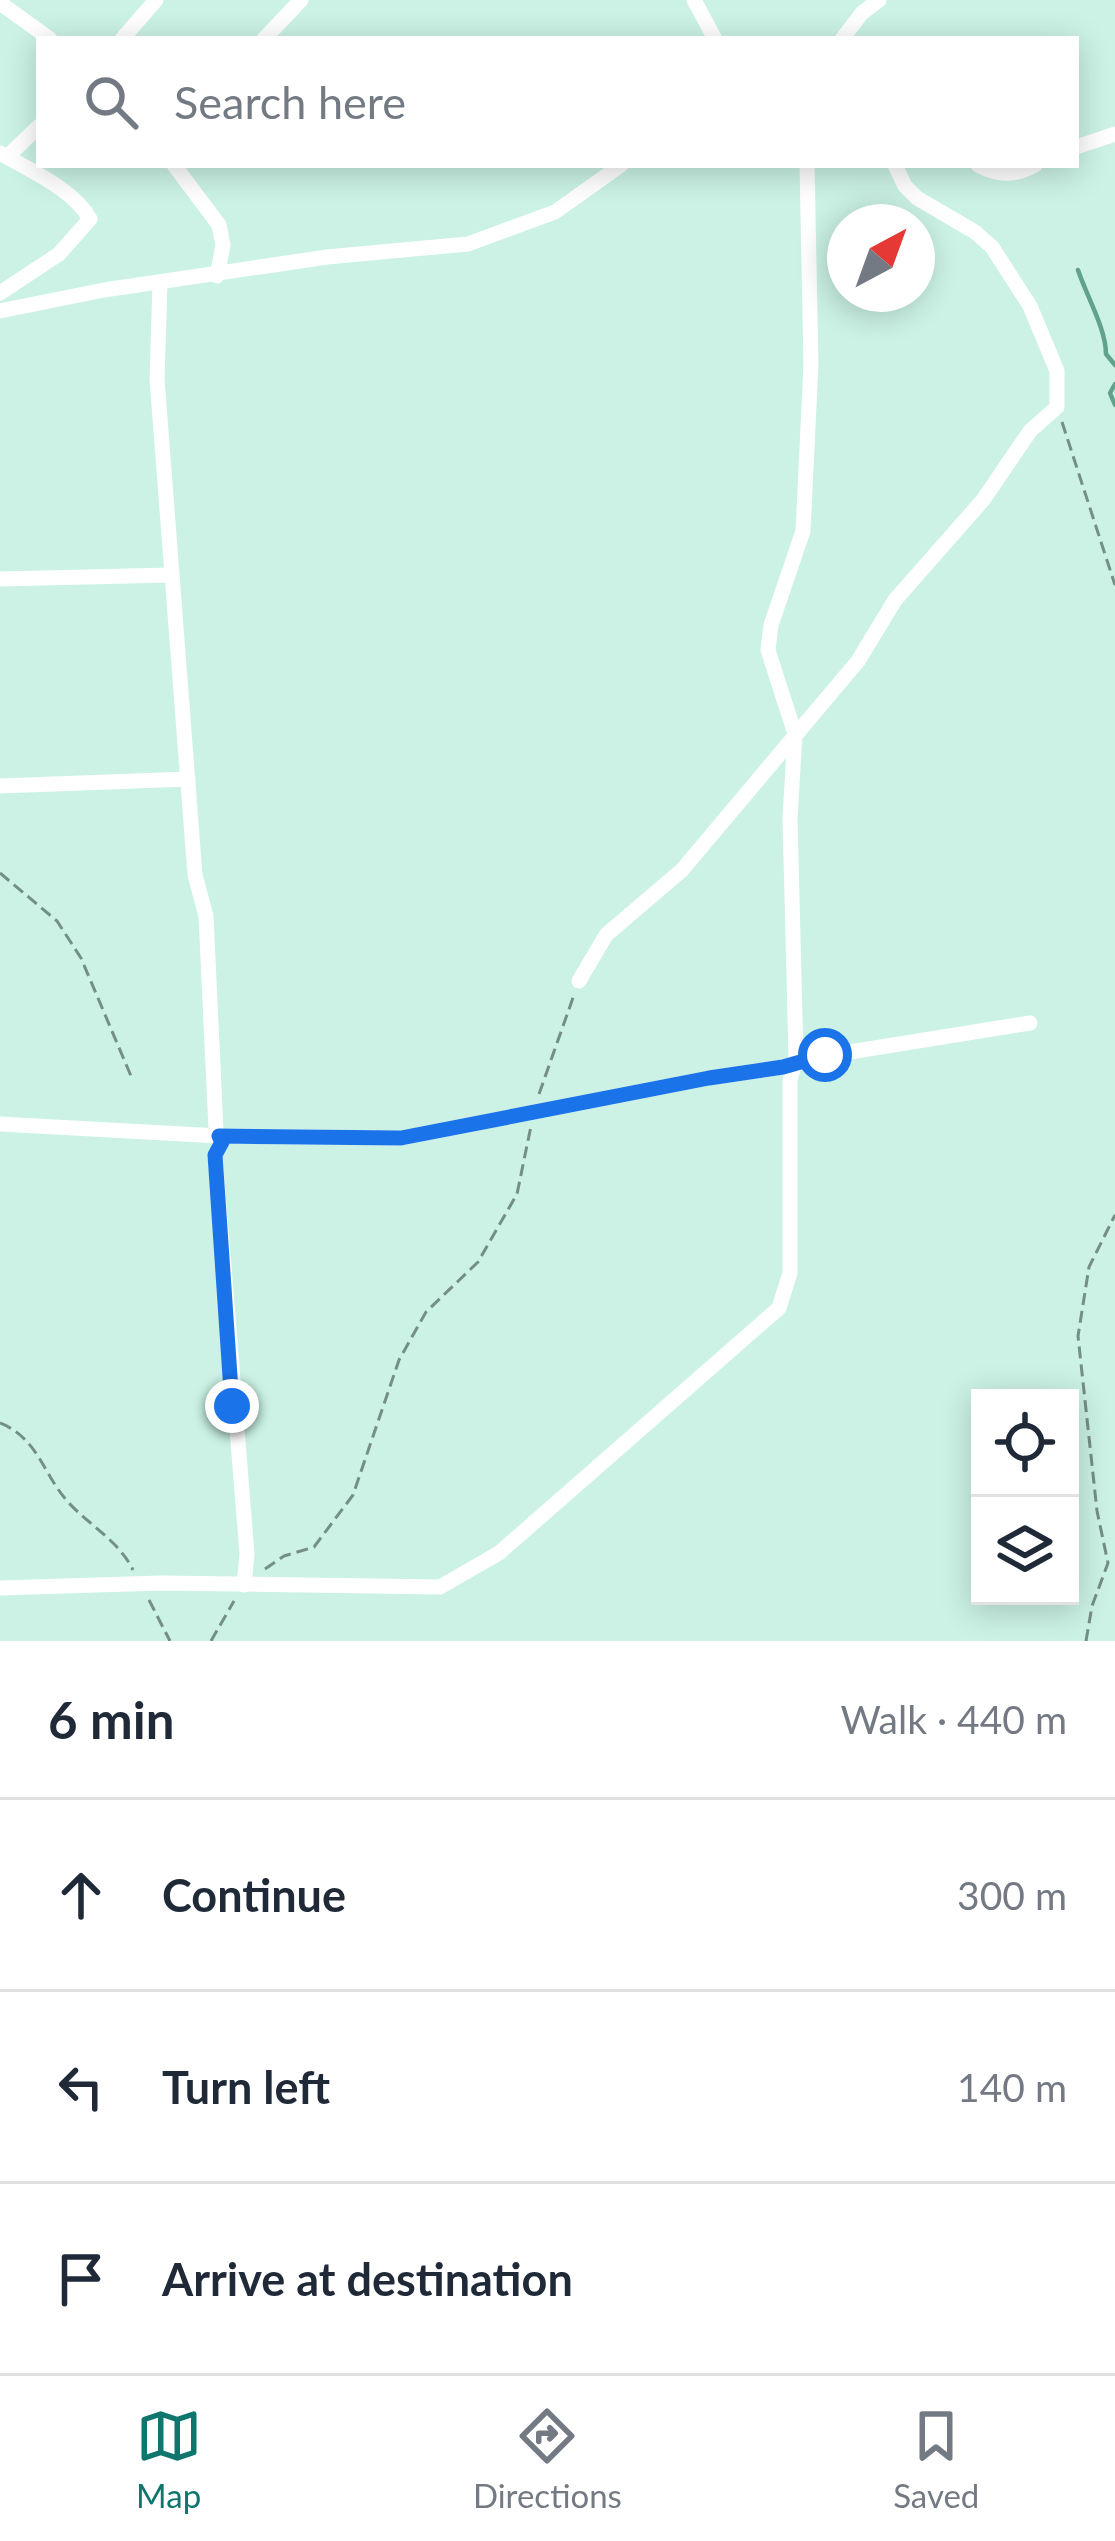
<!DOCTYPE html>
<meta charset="utf-8">
<style>
:root{--surface:#fff;--page:#f6f6f7;--text:#1f2937;--muted:#747a83;--line:#e0e1e3;--accent:#0f766e}
body{margin:0;font-family:Lato,sans-serif;background:var(--page);color:var(--text)}
.controls{position:absolute;right:36px;bottom:36px;display:grid;overflow:hidden;border-radius:0px;box-shadow:0 6px 30px #0003}
.controls button{width:108px;height:108px;display:grid;place-items:center;padding:0;border:0;border-bottom:3px solid var(--line);background:var(--surface);color:var(--text);font:60px sans-serif}
.compass{position:absolute;left:827px;top:204px;width:108px;height:108px;border-radius:50%;background:var(--surface);box-shadow:0 6px 30px #0003;rotate:41deg}
.stop{position:absolute;width:36px;height:36px;margin:-27px;border:9px solid #1a73e8;border-radius:50%;background:#fff}
.stop.end{background:#1a73e8;border-color:#fff;box-shadow:0 3px 12px #0008}
.list{margin:0;padding:0;list-style:none}
h2{display:flex;justify-content:space-between;align-items:center;height:156px;margin:0;padding:0 48px;font-size:51px}
h2 small{font-size:39px;font-weight:400;color:var(--muted)}
.list li{display:grid;grid-template-columns:78px 1fr auto;gap:36px;align-items:center;box-sizing:border-box;height:192px;padding:0 48px;border-top:3px solid var(--line)}
.list b{display:block;font-size:45px;white-space:nowrap}
.list em{font-size:39px;font-style:normal;color:var(--muted)}
.icon{flex:none;width:66px;height:66px;fill:none;stroke:currentColor;stroke-width:2;stroke-linecap:round;stroke-linejoin:round}
.map{position:relative;flex:none;width:1115px;height:1641px;overflow:hidden}
.search{position:absolute;background:var(--surface);box-shadow:0 6px 30px #0003;left:36px;right:36px;top:36px;height:132px;display:flex;align-items:center;gap:30px;box-sizing:border-box;padding:0 42px;border-radius:0px;color:var(--muted);font-size:45px}
.sheet{height:732px;background:var(--surface)}
nav{display:flex;justify-content:space-around;align-items:center;box-sizing:border-box;height:168px;border-top:3px solid var(--line);background:var(--surface);font-size:33px;color:var(--muted)}
nav a{display:grid;justify-items:center;gap:6px}
nav .on{color:var(--accent)}
.map>svg:first-child{display:block}
</style>
<div class="map">
<svg width="1115" height="1641" viewBox="0 0 1115 1641">
<rect width="100%" height="100%" fill="#cbf2e5"/>
<g fill="none" stroke-linecap="round" stroke-linejoin="round">
<g stroke="#61a28e" stroke-width="4.5">
<path d="M1078,270C1087,297 1106,329 1106,354L1115,365"/>
<polyline points="1115,384 1110,393 1115,405"/>
</g>
<g stroke="#748f86" stroke-width="3" stroke-dasharray="12 6" stroke-linecap="butt">
<polyline points="1062,422 1115,585"/>
<polyline points="0,873 57,921 81,958 131,1076"/>
<polyline points="539,1094 574,995"/>
<path d="M0,1423C38,1438 43,1474 68,1502C90,1526 119,1541 133,1570"/>
<polyline points="265,1569 284,1556 314,1547 353,1495 399,1360 426,1312 478,1262 517,1194 531,1126"/>
<polyline points="149,1600 170,1641"/>
<polyline points="211,1641 234,1601"/>
<polyline points="1086,1641 1092,1606 1108,1563 1097,1511 1078,1336 1089,1267 1115,1215"/>
</g>
<g stroke="#fff" stroke-width="15">
<polyline points="694,0 715,39"/>
<polyline points="0,3 50,39"/>
<polyline points="122,39 156,0"/>
<polyline points="264,39 301,0"/>
<polyline points="842,39 862,13 879,0"/>
<polyline points="1076,147 1115,134"/>
<path d="M0,153C29,170 73,189 90,219L59,254L0,293"/>
<polyline points="7,157 39,126"/>
<polyline points="174,165 219,225 223,245 217,276"/>
<path d="M978,165C999,176 1014,176 1035,165"/>
<polyline points="160,283 157,379 195,875 206,916 216,1130 222,1142 215,1155 247,1554 244,1585"/>
<polyline points="0,311 104,290 327,257 468,244 555,212 621,165"/>
<polyline points="0,579 171,575"/>
<polyline points="0,786 188,779"/>
<polyline points="579,981 606,935 682,870 858,661 895,600 983,500 1030,431 1057,407 1057,371 1030,306 992,247 975,232 917,198 905,186 895,165"/>
<polyline points="0,1124 219,1136 401,1138 709,1078 783,1067 825,1056 1030,1023"/>
<polyline points="0,1588 161,1583 440,1587 499,1553 779,1308 790,1273 790,1081 796,1057 790,818 795,734 768,650 771,625 803,531 811,364 807,165"/>
</g>
</g>
<g fill="none" stroke-linecap="round" stroke-linejoin="round">
<polyline stroke="#1a73e8" stroke-width="15" points="232,1406 215,1155 222,1142 219,1136 401,1138 709,1078 783,1067 825,1055"/>
</g>
</svg>
<div class="controls">
<button><svg class="icon" aria-label="locate" viewBox="0 0 24 24"><circle cx="12" cy="12" r="6"/><path d="M12 2v4M12 18v4M2 12h4M18 12h4"/></svg></button>
<button><svg class="icon" aria-label="layers" viewBox="0 0 24 24"><path d="M12 4l9 5-9 5-9-5zM3 14l9 5 9-5"/></svg></button>
</div>
<svg class="compass" viewBox="-18 -18 36 36"><path d="M0-13l5 13h-10z" fill="#e53935"/><path d="M0 13l5-13h-10z" fill="#747a83"/></svg>
<div class="stop" style="left:825px;top:1055px"></div>
<div class="stop end" style="left:232px;top:1406px"></div>
<div class="search"><svg class="icon" aria-label="search" viewBox="0 0 24 24"><circle cx="10" cy="10" r="6"/><path d="M15 15l6 6"/></svg>Search here</div>
</div>
<section class="sheet">
<h2>6 min<small>Walk · 440 m</small></h2>
<ul class="list">
<li><svg class="icon" aria-label="ahead" viewBox="0 0 24 24"><path d="M12 20V5M6 11l6-6 6 6"/></svg><div><b>Continue</b></div><em>300 m</em></li>
<li><svg class="icon" aria-label="left" viewBox="0 0 24 24"><path d="M17 20v-9H6M10 6l-5 5 5 5"/></svg><div><b>Turn left</b></div><em>140 m</em></li>
<li><svg class="icon" aria-label="arrive" viewBox="0 0 24 24"><path d="M6 21V4h12l-3 4 3 4H6"/></svg><div><b>Arrive at destination</b></div></li>
</ul>
</section>
<nav>
<a class="on"><svg class="icon" aria-label="map" viewBox="0 0 24 24"><path d="M3 6l6-2 6 2 6-2v14l-6 2-6-2-6 2zM9 4v14M15 6v14"/></svg>Map</a>
<a><svg class="icon" aria-label="directions" viewBox="0 0 24 24"><path d="M12 3l9 9-9 9-9-9zM9 14v-3h6M13 9l2 2-2 2"/></svg>Directions</a>
<a><svg class="icon" aria-label="saved" viewBox="0 0 24 24"><path d="M7 4h10v16l-5-4-5 4z"/></svg>Saved</a>
</nav>
